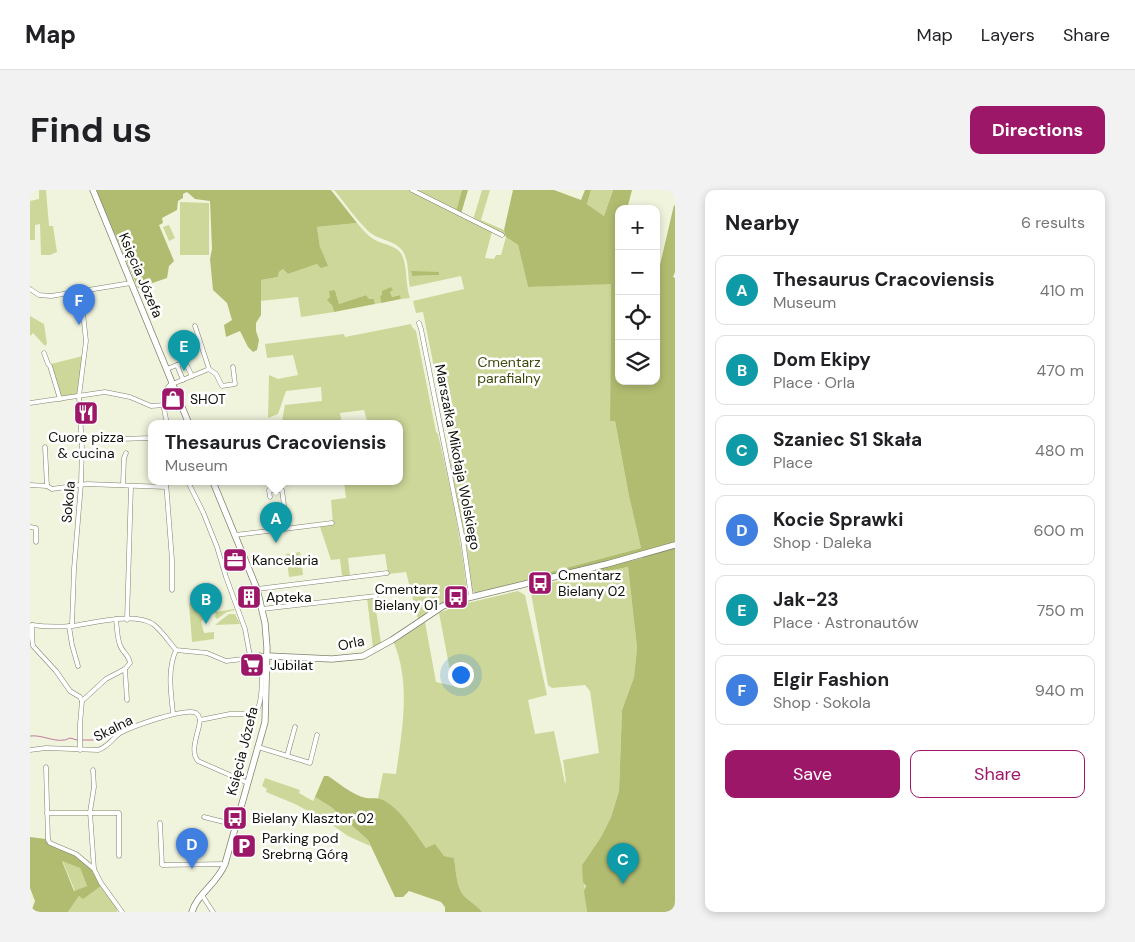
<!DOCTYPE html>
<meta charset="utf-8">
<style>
:root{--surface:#fff;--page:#f2f2f2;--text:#202124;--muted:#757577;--line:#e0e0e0;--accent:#9d1768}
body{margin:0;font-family:"DM Sans",sans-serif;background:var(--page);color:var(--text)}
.controls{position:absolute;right:15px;top:15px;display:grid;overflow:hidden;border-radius:10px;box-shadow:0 2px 8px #0003}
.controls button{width:45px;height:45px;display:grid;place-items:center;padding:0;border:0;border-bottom:1px solid var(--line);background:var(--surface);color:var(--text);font:25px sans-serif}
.you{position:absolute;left:430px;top:484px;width:18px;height:18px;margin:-12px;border:4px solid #fff;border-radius:50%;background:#1a73e8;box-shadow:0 0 0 8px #1a73e833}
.badge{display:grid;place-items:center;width:32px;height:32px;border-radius:50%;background:var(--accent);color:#fff;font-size:16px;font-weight:700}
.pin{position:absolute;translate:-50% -41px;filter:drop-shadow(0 1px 2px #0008)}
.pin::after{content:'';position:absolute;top:26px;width:18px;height:15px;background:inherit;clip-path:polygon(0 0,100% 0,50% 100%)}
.popup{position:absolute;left:118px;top:230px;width:255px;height:65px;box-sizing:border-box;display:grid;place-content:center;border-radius:10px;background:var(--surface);filter:drop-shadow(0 1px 4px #0005);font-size:16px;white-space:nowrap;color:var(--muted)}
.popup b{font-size:19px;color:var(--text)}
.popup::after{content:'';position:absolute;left:50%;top:100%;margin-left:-10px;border:10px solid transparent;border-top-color:var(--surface)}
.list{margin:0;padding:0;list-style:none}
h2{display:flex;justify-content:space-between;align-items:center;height:65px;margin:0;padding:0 20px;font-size:21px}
h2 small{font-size:16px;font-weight:400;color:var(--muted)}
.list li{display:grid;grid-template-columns:32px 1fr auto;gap:15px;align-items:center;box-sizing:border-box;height:70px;margin:0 10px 10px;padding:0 10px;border:1px solid var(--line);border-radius:10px}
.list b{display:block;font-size:19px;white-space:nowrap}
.list p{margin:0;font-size:16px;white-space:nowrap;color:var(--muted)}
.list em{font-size:16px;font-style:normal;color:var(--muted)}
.actions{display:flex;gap:10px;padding:15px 20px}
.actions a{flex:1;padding:11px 0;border:1px solid var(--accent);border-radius:10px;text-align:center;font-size:18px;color:var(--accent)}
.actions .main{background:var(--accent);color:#fff}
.icon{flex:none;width:28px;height:28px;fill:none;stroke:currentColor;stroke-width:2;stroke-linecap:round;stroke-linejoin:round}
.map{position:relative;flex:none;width:645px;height:722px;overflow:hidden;border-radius:10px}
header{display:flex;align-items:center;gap:30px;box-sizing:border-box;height:70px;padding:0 25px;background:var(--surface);border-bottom:1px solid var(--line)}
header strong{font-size:24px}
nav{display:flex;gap:28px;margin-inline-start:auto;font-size:18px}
.intro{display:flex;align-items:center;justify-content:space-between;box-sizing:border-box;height:120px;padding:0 30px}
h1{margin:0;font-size:35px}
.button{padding:12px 22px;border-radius:10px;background:var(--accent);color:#fff;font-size:18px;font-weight:700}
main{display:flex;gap:30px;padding:0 30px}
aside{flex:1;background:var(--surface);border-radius:10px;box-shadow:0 2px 8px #0003}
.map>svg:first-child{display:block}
</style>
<header>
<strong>Map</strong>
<nav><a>Map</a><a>Layers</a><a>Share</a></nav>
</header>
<div class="intro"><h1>Find us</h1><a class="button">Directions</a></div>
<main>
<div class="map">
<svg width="645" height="722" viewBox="0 0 645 722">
<rect width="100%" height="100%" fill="#f0f4dd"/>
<g fill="#cdd799" fill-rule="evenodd">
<polygon points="9,0 16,0 19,36 23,36 27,62 20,65 11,65 10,34 5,35 5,50 0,50 0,11 9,9"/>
<path d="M304,0H380L462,42L455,68L464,69L466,65H471L476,47L443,30L452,0H460L451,30L474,40L476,47L488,55L498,97L581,93L580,230L585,231L599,306L611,358L513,384L514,387L445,403L442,400L437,360L420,271L422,268L393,122L386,123L383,111L434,99L431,86L380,97C377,86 380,69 371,59C362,49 346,50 337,40C325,28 315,13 304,0ZM381,82H409V85L382,86Z"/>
<polygon points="384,0 432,0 426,21"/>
<polygon points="561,0 583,0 574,26 557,14"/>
<polygon points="150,12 179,13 179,65 150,65"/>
<path d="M327,33C333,40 338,46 345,50C354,55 367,55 372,65C378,79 375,94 380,108L371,109L370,105L362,107L360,102L350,106L351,113L345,114L344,109H339L336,105L309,114L305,100L302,115L304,122L271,127L268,107L230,111L231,90L248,87L249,82L253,79L258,84L287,74L290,57L287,37Z"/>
<polygon points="139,35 145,48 139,51 133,37"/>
<polygon points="0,126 14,134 17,154 15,156 3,143 0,146"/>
<path d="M381,134L382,137L386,141L406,242L408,244C420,296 431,348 437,401L434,406L417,412L388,429L376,382L358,384L355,364L318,368L320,385L312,386L310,369L301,370L290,337L303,335L301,310L316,308L314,292H370V234H338L334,220L310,223L312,234H240V232L252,231L255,215L292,211L291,197L256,201L248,224L238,228L239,185L248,189L268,185L263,165L237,168L235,154L314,144L315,147Z"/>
<polygon points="53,166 47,204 33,207 30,204 21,174"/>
<polygon points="270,362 273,385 259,387 256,364"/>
<path d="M598,377L607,458L604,487L592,520L589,601L581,627L571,647L552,675C555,691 555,706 557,722H452C447,715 440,712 434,706C426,697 426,679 424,668L414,666L396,658L378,634L348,608L353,583L366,584C372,541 381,494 364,453L395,432L406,492L423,496L409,423L429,415L488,401L495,405L517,505L498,510L505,544L524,541L535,593L536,592L533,570L569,563L560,501L555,495L522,498L518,495L501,403L505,396Z"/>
<polygon points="344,407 351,453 343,458 337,408"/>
<polygon points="159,413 180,414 180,423 204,419 205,420 197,422 187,429 185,427 186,423 177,424 176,420 171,420 173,430 171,431 174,443 184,442 184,449 162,452"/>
<polygon points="199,424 205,424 210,434 185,435"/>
<polygon points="235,588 270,600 269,603 283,611 285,607 301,617 338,650 340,656 318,646 295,630 265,614 236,602 237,599 232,596"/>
<polygon points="32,670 50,678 57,696 45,701"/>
<polygon points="71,696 87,717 87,722 38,722 49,706 53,708"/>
</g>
<g fill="#b1bc70" fill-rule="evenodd">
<polygon points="66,0 301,0 327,33 287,37 290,57 298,76 291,78 287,74 258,84 253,79 249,82 248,87 231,90 231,125 226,133 226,141 229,150 227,160 223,162 218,157 210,141 196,147 194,135 202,130 197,113 183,100 180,69 182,59 180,11 165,9 157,2 153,4 153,8 148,11 147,20 132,28 133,33 129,35 144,71 139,76 137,88 108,98"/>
<polygon points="432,0 438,0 431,24 426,21"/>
<polygon points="483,0 524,0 551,10 555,0 561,0 557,14 574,26 583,0 602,0 597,19 589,19 589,191 626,191 626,92 644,15 645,16 645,82 643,87 645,88 645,722 557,722 554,701 556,696 553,692 552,675 571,647 581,627 589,601 592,520 604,487 607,458 598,377 533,390 532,387 613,368 612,364 514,387 513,384 611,358 599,306 585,231 580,231 581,94 498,97 488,55 476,47 474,40"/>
<polygon points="381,81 409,82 409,85 382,86"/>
<polygon points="361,97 363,100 360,102 362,107 370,105 371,109 351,113 350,106 352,105 352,101"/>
<polygon points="305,100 309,114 336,105 339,109 344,109 345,114 304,122 302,115 297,110 300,107 299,101"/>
<path d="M294,586H298C309,593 322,605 336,608C342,609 348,607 355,611C372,621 384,642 396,658L405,654L414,666L424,668C426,679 426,697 434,706C440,712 447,715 452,722H415V717L411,712L379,701L373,707H365L338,650L301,617L285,607Z"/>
<path d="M0,647L16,649L17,652L49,667L64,681L71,696L53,709L49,706L38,722H1L5,711L0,698ZM32,671L50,678L57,696L44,701Z"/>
</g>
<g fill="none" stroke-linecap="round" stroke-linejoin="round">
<g stroke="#c47b9e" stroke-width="1">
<path d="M0,546C13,544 28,555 40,548L47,550"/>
<polyline points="53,550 67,550"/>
</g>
<defs>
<g id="street">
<polyline points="382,0 472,45"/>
<polyline points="0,99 9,105 21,106 101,93"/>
<polyline points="389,133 391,139 433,350 441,407"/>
<polyline points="165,136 179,179"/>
<polyline points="14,163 18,174 20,176 30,209"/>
<polyline points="147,175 155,172 162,186"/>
<polyline points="137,179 147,175 153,190"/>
<polyline points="0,213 75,202 100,207 121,216 135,215"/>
<polyline points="137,234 134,219 138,208 138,197 140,195 179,179 186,184 192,196 205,194 203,177"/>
<polyline points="88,249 122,248"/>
<polyline points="15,257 17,296"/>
<polyline points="136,292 142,370 142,400"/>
<polyline points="158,292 173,322 187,357 196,387 215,439 220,466"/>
<polyline points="0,295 17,296 22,299 57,294 136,297"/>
<polyline points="93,295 94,268 96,263"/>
<polyline points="240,307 239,300 252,300 257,338"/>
<polyline points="0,337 6,338 6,352"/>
<polyline points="205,345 302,333"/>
<polyline points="227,399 357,383"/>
<polyline points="232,419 346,406"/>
<polyline points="97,430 101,296"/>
<path d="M2,435C16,437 28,437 42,436C63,433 104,422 123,434C132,441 139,452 146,460L177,463L196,471L213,469L220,466H237"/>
<polyline points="2,435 2,448 3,456 26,481 40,501 50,507 52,511"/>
<polyline points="42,435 44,379 51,294 52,258 49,206 56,151 53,123 46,102"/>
<polyline points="39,436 42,455 48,476"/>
<polyline points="95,479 97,510"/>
<path d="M52,511L76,489L95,479L100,473C99,465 92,462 90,455C87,447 87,438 86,429"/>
<path d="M143,523C141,503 137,480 146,460"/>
<path d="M170,530L200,524H222L226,522C233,513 233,477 230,465"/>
<polyline points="228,557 280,573 287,545"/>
<path d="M0,560L16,558L68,560C78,557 82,549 90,543C101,537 155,517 166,523C169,525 169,527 170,530C169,543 159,560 168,571L218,593"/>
<polyline points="50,560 50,534 52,511"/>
<polyline points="257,566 265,537"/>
<polyline points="16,577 18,650 20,653 46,664 64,679"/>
<polyline points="63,580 64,597 60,622 64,679 71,693 92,722"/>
<polyline points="17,623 89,623 89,666"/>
<polyline points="174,627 206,635"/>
<polyline points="130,633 132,675 195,674"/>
<polyline points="172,705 183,722"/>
</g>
<g id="secondary">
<polyline points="63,0 159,234"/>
<polyline points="238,466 302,469 333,466 362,450 413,416 425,411 577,374 645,355"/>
<path d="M162,722C167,704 187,694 195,674L235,532L237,458L235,433L227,399L183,292"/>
</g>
</defs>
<use href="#street" stroke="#7f836e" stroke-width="5"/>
<use href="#secondary" stroke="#7f836e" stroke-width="7"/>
<use href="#street" stroke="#fff" stroke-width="4"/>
<use href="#secondary" stroke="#fff" stroke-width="5.5"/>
</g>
<defs>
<symbol id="shop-square" viewBox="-11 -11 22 22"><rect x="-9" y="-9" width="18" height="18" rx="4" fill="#9d1768" stroke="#fff"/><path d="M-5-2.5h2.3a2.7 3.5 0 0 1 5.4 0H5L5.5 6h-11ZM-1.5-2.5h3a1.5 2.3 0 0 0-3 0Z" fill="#fff"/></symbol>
<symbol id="restaurant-square" viewBox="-11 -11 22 22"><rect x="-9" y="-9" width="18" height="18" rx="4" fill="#9d1768" stroke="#fff"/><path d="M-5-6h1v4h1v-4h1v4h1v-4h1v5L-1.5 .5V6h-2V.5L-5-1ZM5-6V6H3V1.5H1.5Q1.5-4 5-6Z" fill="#fff"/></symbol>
<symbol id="office-square" viewBox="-11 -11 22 22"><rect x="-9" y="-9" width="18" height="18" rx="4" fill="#9d1768" stroke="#fff"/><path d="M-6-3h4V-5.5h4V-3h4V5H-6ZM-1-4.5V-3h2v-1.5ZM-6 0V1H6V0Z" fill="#fff"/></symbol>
<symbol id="bus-square" viewBox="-11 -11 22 22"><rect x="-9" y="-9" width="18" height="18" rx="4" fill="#9d1768" stroke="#fff"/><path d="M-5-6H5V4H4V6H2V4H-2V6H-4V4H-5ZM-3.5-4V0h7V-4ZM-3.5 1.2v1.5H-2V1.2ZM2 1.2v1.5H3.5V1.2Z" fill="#fff"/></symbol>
<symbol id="building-square" viewBox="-11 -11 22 22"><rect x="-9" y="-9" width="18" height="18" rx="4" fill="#9d1768" stroke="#fff"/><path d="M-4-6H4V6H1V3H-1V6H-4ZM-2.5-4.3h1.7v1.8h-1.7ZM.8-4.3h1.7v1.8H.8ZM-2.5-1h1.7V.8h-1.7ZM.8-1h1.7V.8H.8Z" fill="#fff"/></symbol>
<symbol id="supermarket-square" viewBox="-11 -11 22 22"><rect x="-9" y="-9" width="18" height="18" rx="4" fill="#9d1768" stroke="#fff"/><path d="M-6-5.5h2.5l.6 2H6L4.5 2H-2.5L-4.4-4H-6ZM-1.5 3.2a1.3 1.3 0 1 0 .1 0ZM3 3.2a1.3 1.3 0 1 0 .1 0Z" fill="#fff"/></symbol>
<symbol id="parking-square" viewBox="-11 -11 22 22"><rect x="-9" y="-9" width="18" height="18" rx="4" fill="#9d1768" stroke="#fff"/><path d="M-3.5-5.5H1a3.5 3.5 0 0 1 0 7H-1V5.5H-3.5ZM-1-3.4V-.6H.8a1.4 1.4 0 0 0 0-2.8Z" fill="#fff"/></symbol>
</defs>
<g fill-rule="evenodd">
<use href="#shop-square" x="129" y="195" width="28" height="28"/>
<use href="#restaurant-square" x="42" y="209" width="28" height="28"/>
<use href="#office-square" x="191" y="356" width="28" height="28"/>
<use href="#bus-square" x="496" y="379" width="28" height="28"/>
<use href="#building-square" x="205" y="393" width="28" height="28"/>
<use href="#bus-square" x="412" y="393" width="28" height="28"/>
<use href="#supermarket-square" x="208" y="461" width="28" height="28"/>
<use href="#bus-square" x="191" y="614" width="28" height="28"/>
<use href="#parking-square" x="200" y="642" width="28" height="28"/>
</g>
<g text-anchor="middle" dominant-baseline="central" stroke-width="5" stroke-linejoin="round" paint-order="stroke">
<g font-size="14" fill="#0f1109" stroke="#fff">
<text transform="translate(111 85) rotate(67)">Księcia Józefa</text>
<text transform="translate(428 267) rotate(79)">Marszałka Mikołaja Wolskiego</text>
<text transform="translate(38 312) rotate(-85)">Sokola</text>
<text transform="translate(321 453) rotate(-12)">Orla</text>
<text transform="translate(83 538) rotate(-27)">Skalna</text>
<text transform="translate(212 561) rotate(-76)">Księcia Józefa</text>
</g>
<g font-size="14" fill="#42490f" stroke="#fff">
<text x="479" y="172">Cmentarz<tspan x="479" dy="16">parafialny</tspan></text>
</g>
<g font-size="14" fill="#0f1109" stroke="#fff" text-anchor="start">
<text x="160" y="209">SHOT</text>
<text x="56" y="247" text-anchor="middle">Cuore pizza<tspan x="56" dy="16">&amp; cucina</tspan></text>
<text x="222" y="370">Kancelaria</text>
<text x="528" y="385">Cmentarz<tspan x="528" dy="16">Bielany 02</tspan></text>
<text x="408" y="399" text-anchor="end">Cmentarz<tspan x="408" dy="16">Bielany 01</tspan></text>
<text x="236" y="407">Apteka</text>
<text x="240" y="475">Jubilat</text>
<text x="222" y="628">Bielany Klasztor 02</text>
<text x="232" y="648">Parking pod<tspan x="232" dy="16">Srebrną Górą</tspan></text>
</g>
</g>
</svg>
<div class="controls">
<button>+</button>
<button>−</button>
<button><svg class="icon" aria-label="locate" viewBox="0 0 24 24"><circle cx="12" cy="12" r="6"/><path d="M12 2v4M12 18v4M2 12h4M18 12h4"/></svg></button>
<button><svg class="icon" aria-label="layers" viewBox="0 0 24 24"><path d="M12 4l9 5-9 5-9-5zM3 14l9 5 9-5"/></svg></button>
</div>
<div class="you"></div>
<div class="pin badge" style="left:246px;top:353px;background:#0f9aa8">A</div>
<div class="popup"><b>Thesaurus Cracoviensis</b>Museum</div>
<div class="pin badge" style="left:176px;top:434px;background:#0f9aa8">B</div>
<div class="pin badge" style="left:593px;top:694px;background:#0f9aa8">C</div>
<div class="pin badge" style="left:162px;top:679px;background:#3f7fe0">D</div>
<div class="pin badge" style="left:154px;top:181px;background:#0f9aa8">E</div>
<div class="pin badge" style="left:49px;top:135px;background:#3f7fe0">F</div>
</div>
<aside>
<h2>Nearby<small>6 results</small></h2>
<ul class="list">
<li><span class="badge" style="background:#0f9aa8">A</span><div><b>Thesaurus Cracoviensis</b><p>Museum</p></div><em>410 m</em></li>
<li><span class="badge" style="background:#0f9aa8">B</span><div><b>Dom Ekipy</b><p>Place · Orla</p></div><em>470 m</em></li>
<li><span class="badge" style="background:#0f9aa8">C</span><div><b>Szaniec S1 Skała</b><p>Place</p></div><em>480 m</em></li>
<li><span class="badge" style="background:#3f7fe0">D</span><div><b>Kocie Sprawki</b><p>Shop · Daleka</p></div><em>600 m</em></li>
<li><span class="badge" style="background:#0f9aa8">E</span><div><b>Jak-23</b><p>Place · Astronautów</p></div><em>750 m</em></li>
<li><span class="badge" style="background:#3f7fe0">F</span><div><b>Elgir Fashion</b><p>Shop · Sokola</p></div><em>940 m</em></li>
</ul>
<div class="actions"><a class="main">Save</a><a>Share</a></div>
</aside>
</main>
